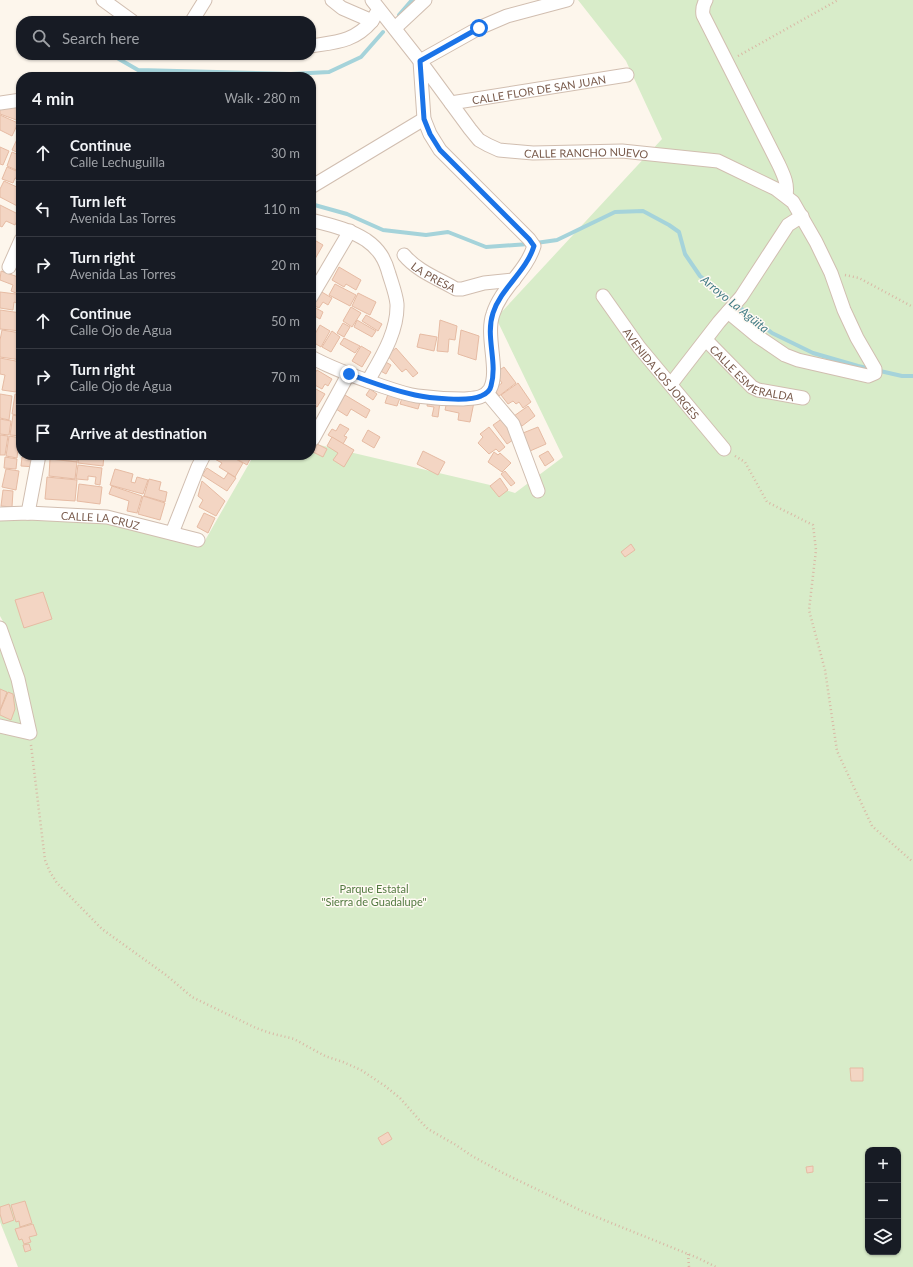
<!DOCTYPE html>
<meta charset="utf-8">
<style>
:root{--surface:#171b24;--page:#242831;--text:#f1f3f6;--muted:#9ea1a6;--line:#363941}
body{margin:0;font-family:Lato,sans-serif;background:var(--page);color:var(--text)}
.controls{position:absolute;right:12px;bottom:12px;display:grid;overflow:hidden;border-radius:8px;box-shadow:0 1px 3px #0004}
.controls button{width:36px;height:36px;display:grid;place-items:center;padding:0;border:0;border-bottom:1px solid var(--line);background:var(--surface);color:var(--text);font:20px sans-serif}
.stop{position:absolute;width:12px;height:12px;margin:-9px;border:3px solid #1a73e8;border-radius:50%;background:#fff}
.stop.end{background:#1a73e8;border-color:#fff;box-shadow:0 1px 4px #0008}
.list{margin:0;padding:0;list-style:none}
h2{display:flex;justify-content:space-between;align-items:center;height:52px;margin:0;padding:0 16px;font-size:17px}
h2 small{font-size:13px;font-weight:400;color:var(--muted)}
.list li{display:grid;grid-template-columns:26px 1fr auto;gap:12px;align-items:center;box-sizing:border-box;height:56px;padding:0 16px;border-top:1px solid var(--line)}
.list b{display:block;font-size:15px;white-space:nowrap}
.list p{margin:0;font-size:13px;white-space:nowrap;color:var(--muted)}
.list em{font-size:13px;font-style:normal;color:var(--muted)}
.icon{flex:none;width:22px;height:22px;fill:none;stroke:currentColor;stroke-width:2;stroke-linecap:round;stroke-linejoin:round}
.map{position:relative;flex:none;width:913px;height:1267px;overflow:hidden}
.search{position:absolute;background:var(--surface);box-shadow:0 1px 3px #0004;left:16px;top:16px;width:300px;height:44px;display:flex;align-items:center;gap:10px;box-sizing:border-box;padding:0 14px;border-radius:16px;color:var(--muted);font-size:15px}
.panel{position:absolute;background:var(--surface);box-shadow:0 1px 3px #0004;left:16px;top:72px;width:300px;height:388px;border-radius:16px}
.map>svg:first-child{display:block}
</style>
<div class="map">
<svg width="913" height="1267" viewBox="0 0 913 1267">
<rect width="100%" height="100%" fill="#fdf6ec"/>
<path fill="#d8ecc9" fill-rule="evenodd" d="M578,0H913V1267H18L0,1222V636L5,625L0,616V517L97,518L203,544L254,455H311V443L490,485L515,493L563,457L496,318L662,139L626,61ZM868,1150H898V1252H868Z"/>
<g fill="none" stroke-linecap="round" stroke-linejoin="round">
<g stroke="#a5d3da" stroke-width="4">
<polyline points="399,15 412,0"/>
<polyline points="112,55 138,70 291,74 329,72 361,57 383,32"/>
<polyline points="311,204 347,214 383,230 426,235 448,232 486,247 529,244"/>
<polyline points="536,243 557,240 615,212 643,211 669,225 679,232 685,254 700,276 772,333 813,353 858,366 902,376 913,376"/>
</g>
</g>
<g fill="#f3d5c3" stroke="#e6bba3">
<polygon points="21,106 21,116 19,121 0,114 0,107"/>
<polygon points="0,115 18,123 12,136 0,130"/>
<polygon points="18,137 21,138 21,154 12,150"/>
<polygon points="0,147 9,151 3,165 0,164"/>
<polygon points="12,152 21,156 21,172 7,166"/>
<polygon points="7,167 21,173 21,180 15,178 13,183 2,179"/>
<polygon points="4,181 21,189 18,196 21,197 21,208 0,197 0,189"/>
<polygon points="0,205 20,215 15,225 6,221 2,227 0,226"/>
<polygon points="311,238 323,245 311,266"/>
<polygon points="339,267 361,280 356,290 346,284 344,287 332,280"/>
<polygon points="1,271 21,278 21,295 11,291 13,285 0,280"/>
<polygon points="335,284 356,295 350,306 329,295"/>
<polygon points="320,291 332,298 328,305 323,302 319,308 313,305"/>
<polygon points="0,292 16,294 21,296 21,311 18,310 19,304 14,302 13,310 0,308"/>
<polygon points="358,293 376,302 370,315 352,306"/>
<polygon points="312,306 323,312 320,319 311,314"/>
<polygon points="351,307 361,313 352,327 343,321"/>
<polygon points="0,310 21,313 21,331 0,329"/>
<polygon points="366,315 382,324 378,331 362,321"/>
<polygon points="357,320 376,331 372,337 354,327"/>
<polygon points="440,320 457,326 455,340 449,339 448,352 437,351"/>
<polygon points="343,323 350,327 344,337 337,333"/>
<polygon points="320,325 330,331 321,347 311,341"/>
<polygon points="2,330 21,333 21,360 0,357 0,340"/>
<polygon points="461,330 479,336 476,360 458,354"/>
<polygon points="332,331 340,337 331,352 322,347"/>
<polygon points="420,334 437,337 434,351 417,347"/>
<polygon points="344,338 360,346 355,353 340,344"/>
<polygon points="361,346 371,352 362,367 352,361"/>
<polygon points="396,348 418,373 413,377 406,369 402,372 387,355"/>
<polygon points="0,358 21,362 16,392 2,390 5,375 0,374"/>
<polygon points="382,360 391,365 386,374 377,369"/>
<polygon points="504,367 516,383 499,396 494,389 502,383 495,373"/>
<polygon points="21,370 21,394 17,393"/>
<polygon points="317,370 332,379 328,386 325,384 322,389 311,383 311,380"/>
<polygon points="518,383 531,402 523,408 519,402 516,404 513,401 508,404 501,395"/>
<polygon points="314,388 325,394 317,407 311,404 311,393"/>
<polygon points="370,389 377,394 373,400 366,395"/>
<polygon points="389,391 401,395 397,406 385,403"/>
<polygon points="0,394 12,396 9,420 0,418"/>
<polygon points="15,394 21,395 21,416 12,414"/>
<polygon points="345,395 370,410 366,418 351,409 347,416 336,409"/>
<polygon points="403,395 421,399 418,409 400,404"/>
<polygon points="428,400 440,402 438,417 432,416 434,407 427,406"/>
<polygon points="447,401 474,402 470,422 458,420 459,413 445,410"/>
<polygon points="528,406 535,416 522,426 514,416"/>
<polygon points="13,415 21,417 21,436 10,435"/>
<polygon points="503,418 516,438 507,444 493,425"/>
<polygon points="0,419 11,421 9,435 0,434"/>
<polygon points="340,424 349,429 344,436 347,437 343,444 328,435 332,429 336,431"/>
<polygon points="489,427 505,447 499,452 496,449 489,454 478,443 483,437 480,434"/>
<polygon points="538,427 546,444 530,451 523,433"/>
<polygon points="368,430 380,437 374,448 362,441"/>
<polygon points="0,435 8,436 5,455 0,455"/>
<polygon points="9,436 21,438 21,448 18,448 17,458 6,456"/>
<polygon points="332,437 354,450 344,467 333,460 338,453 327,446"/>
<polygon points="317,444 327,449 323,457 313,452"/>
<polygon points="423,451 445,462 438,475 417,464"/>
<polygon points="548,451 554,460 545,466 539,456"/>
<polygon points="494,452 498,455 500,453 511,463 502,472 488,462"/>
<polygon points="45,455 78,455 77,462 45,458"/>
<polygon points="79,455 104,455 103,466 78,463"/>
<polygon points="212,455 228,455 243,463 235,477 219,467 222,463 211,457"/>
<polygon points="230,455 252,455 247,465"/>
<polygon points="5,457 17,459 16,469 4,468"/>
<polygon points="22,457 37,458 36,467 21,466"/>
<polygon points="50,459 77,462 75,479 49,476"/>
<polygon points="78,465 102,468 100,485 95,484 96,477 88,476 88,480 76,479"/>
<polygon points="207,468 224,479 228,473 236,478 227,491 202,475"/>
<polygon points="6,469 19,471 16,490 2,487"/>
<polygon points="115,469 133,474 131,482 135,483 137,477 148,480 143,494 110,485"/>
<polygon points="505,471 515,483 511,486 501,474"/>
<polygon points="47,477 77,480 75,501 45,499"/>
<polygon points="500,478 508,490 499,497 490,486"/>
<polygon points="149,479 161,482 159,490 167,492 165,502 144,496"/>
<polygon points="202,481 225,501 216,516 199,507 203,500 198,496"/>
<polygon points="79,484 102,487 100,504 77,501"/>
<polygon points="112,486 142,496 137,513 127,511 129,501 109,494"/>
<polygon points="3,490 13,491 12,507 1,506"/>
<polygon points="143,496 165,503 160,520 138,514"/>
<polygon points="204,513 215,518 208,533 197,527"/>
<polygon points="631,544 635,550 625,557 621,552"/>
<polygon points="43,592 52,619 24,628 15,600"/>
<polygon points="0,689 7,692 0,710"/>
<polygon points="8,692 13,694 15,709 11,720 0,715 0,711"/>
<polygon points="850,1068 863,1068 863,1081 851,1081"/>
<polygon points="388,1132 392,1139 382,1145 378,1138"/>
<polygon points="813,1166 813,1172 807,1173 806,1167"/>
<polygon points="25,1201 32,1223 20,1227 19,1221 16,1222 11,1205"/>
<polygon points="9,1204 14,1220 3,1224 0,1214 0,1207"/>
<polygon points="33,1224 37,1235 29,1237 31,1242 24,1244 22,1239 19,1240 15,1229"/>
<polygon points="29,1244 31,1250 25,1252 23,1245"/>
</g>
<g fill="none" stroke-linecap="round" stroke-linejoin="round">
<defs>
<g id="minor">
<polyline points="103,0 132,21"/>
<polyline points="332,0 342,8 372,21 376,14"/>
<path id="s1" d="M372,0L420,61L470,129L479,140L488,145L499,150L510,151L533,153L622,151L718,161L776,189L793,202L816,242L831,273L844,310L857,338L875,369V373L868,376L798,360L785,355L757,336L728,312"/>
<path d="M706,0C703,5 702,9 703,15L779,165C784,176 788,184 786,195"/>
<polyline points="192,21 205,0"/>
<polyline points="395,28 425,0"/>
<path d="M311,46C336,42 354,42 372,21"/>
<polyline points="420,61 479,28 507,16 567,0"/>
<polyline points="0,103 21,100"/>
<path id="s2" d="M451,103L627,75"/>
<polyline points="311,187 424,119"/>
<path d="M311,220C330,225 349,229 366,240C379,249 385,259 389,274C392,284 396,294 397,304C398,332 381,358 368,381"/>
<path id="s3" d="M404,255C417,271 439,279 456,289H462L484,283L514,280"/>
<polyline points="9,267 21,240"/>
<path id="s4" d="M603,296L639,347L724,449"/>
<polyline points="311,297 350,231"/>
<path id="s5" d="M706,340L752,387L758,390L803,398"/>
<path d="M311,357C333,369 356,377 379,385C391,389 404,394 417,396C432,398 448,399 463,399C473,398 484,399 490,389C500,371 485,336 493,314C501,288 526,272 534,246L529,239L440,150L430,134L424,119L420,61"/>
<polyline points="671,384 719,322 741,297 788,225 802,216"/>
<polyline points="487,393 513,424 538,491"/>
<polyline points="313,439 349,373"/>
<polyline points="28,513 39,455"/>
<path id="s6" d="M0,514L28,513L107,517L198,540"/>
<polyline points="172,533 198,467 204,455"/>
<polyline points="0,628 18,679 30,733 0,726"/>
</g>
</defs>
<use href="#minor" stroke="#d1beb0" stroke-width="15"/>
<g stroke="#d9b8a5" stroke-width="2.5" stroke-dasharray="1 3" stroke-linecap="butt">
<polyline points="738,56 838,0"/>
<polyline points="845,275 859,278 913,307"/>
<polyline points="735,456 745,462 767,502 813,525 816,550 809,610 825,670 837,751 872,826 913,862"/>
<polyline points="31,745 45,860 50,872 57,883 102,929 166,975 192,997 256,1028 270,1033 294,1039 325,1056 343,1062 361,1070 385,1086 400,1098 422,1123 428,1129 456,1145 472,1156 503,1173 584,1212 698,1258 716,1267"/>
<polyline points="688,1254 689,1267"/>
</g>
<use href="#minor" stroke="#fff" stroke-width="13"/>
</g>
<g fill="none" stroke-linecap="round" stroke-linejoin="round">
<path stroke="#1a73e8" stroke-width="5" d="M349,374C370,382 392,390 415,395C428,398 469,402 481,396C486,394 490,391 491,386C498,362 485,337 493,313C501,288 526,272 534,246L529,239L440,150L430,134L424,119L420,61L479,28"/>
</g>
<g text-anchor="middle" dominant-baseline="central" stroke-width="3" stroke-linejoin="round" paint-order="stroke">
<g font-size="11" fill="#7a5c4d" stroke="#fffaf3">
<text stroke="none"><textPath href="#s2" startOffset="89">CALLE FLOR DE SAN JUAN</textPath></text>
<text stroke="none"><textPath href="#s1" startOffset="286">CALLE RANCHO NUEVO</textPath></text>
<text stroke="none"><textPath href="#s3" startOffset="37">LA PRESA</textPath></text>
<text stroke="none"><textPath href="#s5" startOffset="59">CALLE ESMERALDA</textPath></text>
<text stroke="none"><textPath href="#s4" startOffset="97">AVENIDA LOS JORGES</textPath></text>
<text stroke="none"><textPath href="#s6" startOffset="101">CALLE LA CRUZ</textPath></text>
</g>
<g font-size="11" fill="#537a41" stroke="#fffaf3">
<text x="374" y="888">Parque Estatal<tspan x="374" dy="13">"Sierra de Guadalupe"</tspan></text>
</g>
<g font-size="12" font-style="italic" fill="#437c86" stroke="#fffaf3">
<text transform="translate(735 304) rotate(39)">Arroyo La Agüita</text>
</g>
</g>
</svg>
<div class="controls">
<button>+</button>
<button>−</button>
<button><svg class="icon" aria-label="layers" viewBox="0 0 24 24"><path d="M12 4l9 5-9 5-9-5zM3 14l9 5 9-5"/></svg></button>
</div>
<div class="stop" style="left:479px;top:28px"></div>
<div class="stop end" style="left:349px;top:374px"></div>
<div class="search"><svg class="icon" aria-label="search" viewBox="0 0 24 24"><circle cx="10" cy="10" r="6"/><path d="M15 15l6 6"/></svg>Search here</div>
<section class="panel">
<h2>4 min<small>Walk · 280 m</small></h2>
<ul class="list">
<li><svg class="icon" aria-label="ahead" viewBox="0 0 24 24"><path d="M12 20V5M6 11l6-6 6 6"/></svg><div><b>Continue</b><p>Calle Lechuguilla</p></div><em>30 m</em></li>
<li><svg class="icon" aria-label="left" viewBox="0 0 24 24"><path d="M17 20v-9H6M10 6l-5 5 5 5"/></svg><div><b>Turn left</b><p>Avenida Las Torres</p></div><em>110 m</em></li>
<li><svg class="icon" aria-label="right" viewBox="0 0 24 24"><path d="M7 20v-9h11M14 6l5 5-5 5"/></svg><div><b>Turn right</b><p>Avenida Las Torres</p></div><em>20 m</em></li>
<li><svg class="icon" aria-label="ahead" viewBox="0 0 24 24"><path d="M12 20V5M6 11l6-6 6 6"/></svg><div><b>Continue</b><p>Calle Ojo de Agua</p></div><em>50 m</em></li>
<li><svg class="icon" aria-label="right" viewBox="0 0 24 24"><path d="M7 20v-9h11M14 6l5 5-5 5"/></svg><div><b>Turn right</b><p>Calle Ojo de Agua</p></div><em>70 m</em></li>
<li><svg class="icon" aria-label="arrive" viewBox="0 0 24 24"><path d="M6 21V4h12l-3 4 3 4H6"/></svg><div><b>Arrive at destination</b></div></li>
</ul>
</section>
</div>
